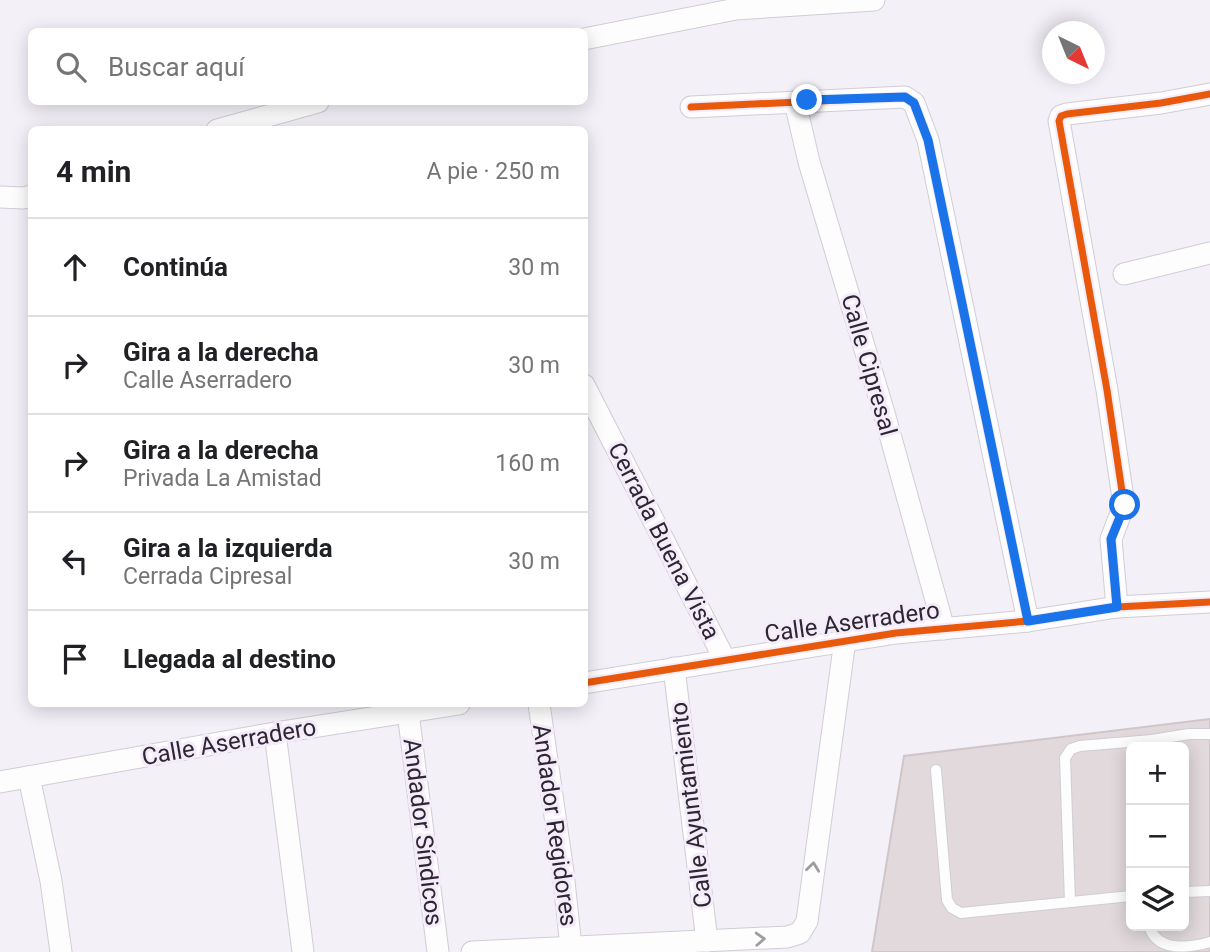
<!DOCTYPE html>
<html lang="es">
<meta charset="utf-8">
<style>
:root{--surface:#fff;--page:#f2f2f2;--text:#202124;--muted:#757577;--line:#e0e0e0}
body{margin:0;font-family:Roboto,sans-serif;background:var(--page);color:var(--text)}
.controls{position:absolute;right:21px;bottom:21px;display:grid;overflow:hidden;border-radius:10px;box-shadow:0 4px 18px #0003}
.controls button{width:63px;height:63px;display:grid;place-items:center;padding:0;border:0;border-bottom:2px solid var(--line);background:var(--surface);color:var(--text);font:35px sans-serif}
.compass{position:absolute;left:1042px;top:21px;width:63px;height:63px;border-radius:50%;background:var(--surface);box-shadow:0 4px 18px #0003;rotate:137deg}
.stop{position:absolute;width:21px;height:21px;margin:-16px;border:5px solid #1a73e8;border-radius:50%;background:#fff}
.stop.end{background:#1a73e8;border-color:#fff;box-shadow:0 2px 7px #0008}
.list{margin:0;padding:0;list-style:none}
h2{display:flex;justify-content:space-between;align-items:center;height:91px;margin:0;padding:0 28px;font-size:30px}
h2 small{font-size:23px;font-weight:400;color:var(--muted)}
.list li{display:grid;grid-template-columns:46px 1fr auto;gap:21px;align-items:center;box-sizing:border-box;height:98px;padding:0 28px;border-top:2px solid var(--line)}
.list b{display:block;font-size:26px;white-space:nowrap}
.list p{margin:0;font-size:23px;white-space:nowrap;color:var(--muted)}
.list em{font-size:23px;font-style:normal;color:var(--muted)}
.icon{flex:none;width:38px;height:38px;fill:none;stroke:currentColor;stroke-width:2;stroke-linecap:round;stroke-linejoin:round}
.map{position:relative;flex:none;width:1210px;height:952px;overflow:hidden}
.search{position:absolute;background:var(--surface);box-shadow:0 4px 18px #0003;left:28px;top:28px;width:560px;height:77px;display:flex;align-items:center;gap:18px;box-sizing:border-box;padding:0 24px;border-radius:10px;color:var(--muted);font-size:26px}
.panel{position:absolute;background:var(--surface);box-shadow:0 4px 18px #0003;left:28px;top:126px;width:560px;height:581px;border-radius:10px}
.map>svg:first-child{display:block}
</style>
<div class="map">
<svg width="1210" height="952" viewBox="0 0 1210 952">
<rect width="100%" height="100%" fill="#f4f0f8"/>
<path fill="#e1d9dc" stroke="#cfc6c9" stroke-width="2" fill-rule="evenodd" d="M1210,719V952H872L904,756ZM1131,747H1184V926H1131Z"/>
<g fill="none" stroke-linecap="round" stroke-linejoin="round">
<defs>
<g id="service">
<polyline points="1152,747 1152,740 1189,734 1210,734"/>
<polyline points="936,770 947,900 952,908 961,913 1131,896"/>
<polyline points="1184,892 1210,891"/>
<polyline points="1070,902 1065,758 1071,749 1080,746 1152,740"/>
<path d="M1149,926C1157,952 1188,948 1210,942"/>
</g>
<g id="minor">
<polyline points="584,39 736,9 874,0"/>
<polyline points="795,102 809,162 884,413 944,629"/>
<polyline points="691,107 905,97 914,103 928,140 1028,621"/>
<polyline points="217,130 318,102"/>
<polyline points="0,197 23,198 32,196"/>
<polyline points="1124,274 1210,253"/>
<polyline points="584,385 725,660"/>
<polyline points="1117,607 1111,539 1124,505 1107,390 1059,121 1061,116 1067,114 1161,103 1210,94"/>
<polyline points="674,668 707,941"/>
<polyline points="584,683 896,633 1028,621 1117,607 1210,602"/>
<polyline points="539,704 563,872 571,947"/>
<polyline points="408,712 438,952"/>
<polyline points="275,733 303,952"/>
<polyline points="29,777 51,881 61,952"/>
<polyline points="0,782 275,733 459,704"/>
<polyline points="472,952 787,937 800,933 807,921 845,640"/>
</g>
</defs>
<use href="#service" stroke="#d1ccd5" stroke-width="12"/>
<use href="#minor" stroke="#d1ccd5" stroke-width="23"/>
<use href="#service" stroke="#fdfdfe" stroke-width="10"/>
<use href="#minor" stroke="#fdfdfe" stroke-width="21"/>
<defs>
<g id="cycleway">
<polyline points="691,107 905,97 914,103 928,140 1028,621"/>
<polyline points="1117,607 1111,539 1124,505 1107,390 1059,121 1061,116 1067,114 1161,103 1210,94"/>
<polyline points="584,683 896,633 1028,621 1117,607 1210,602"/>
</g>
</defs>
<use href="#cycleway" stroke="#f5ecfb" stroke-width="11"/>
<use href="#cycleway" stroke="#e8590c" stroke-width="7"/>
</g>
<defs><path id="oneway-chevron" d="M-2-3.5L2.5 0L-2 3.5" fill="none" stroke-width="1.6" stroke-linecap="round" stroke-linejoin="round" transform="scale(1.75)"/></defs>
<g stroke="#9f9da2">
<use href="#oneway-chevron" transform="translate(813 867) rotate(-83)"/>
<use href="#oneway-chevron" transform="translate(760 939) rotate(-3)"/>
</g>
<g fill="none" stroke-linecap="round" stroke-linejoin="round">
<polyline stroke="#1a73e8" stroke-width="9" points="807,100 905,97 914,103 928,140 1028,621 1117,607 1111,539 1125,505"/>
</g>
<g text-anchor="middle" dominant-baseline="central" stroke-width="6" stroke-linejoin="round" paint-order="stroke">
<g font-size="24" fill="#2d2731" stroke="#f5ecfb">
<text transform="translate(869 365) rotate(74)">Calle Cipresal</text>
<text transform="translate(664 541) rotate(63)">Cerrada Buena Vista</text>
<text transform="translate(852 622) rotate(-8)">Calle Aserradero</text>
<text transform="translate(229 742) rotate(-10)">Calle Aserradero</text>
<text transform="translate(691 805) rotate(-97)">Calle Ayuntamiento</text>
<text transform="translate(555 825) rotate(82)">Andador Regidores</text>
<text transform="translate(423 832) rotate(83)">Andador Síndicos</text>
</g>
</g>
</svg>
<div class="controls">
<button>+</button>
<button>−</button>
<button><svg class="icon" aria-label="layers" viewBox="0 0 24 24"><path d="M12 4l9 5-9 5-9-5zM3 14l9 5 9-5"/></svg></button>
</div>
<svg class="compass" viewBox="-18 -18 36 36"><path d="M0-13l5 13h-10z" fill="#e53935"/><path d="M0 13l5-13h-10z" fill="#757577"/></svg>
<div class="stop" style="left:1125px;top:505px"></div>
<div class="stop end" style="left:807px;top:100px"></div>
<div class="search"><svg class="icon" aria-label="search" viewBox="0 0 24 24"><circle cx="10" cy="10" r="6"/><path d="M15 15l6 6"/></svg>Buscar aquí</div>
<section class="panel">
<h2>4 min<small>A pie · 250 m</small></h2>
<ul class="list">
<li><svg class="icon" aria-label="ahead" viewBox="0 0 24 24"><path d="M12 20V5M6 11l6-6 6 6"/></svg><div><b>Continúa</b></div><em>30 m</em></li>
<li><svg class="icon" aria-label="right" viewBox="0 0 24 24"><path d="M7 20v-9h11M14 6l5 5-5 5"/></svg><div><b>Gira a la derecha</b><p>Calle Aserradero</p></div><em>30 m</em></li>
<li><svg class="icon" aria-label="right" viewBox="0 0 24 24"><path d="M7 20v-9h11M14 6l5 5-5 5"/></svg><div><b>Gira a la derecha</b><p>Privada La Amistad</p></div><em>160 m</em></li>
<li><svg class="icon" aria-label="left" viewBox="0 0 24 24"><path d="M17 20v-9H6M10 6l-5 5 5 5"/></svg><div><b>Gira a la izquierda</b><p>Cerrada Cipresal</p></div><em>30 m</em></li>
<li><svg class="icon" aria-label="arrive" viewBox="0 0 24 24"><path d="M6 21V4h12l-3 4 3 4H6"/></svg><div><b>Llegada al destino</b></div></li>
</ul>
</section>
</div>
